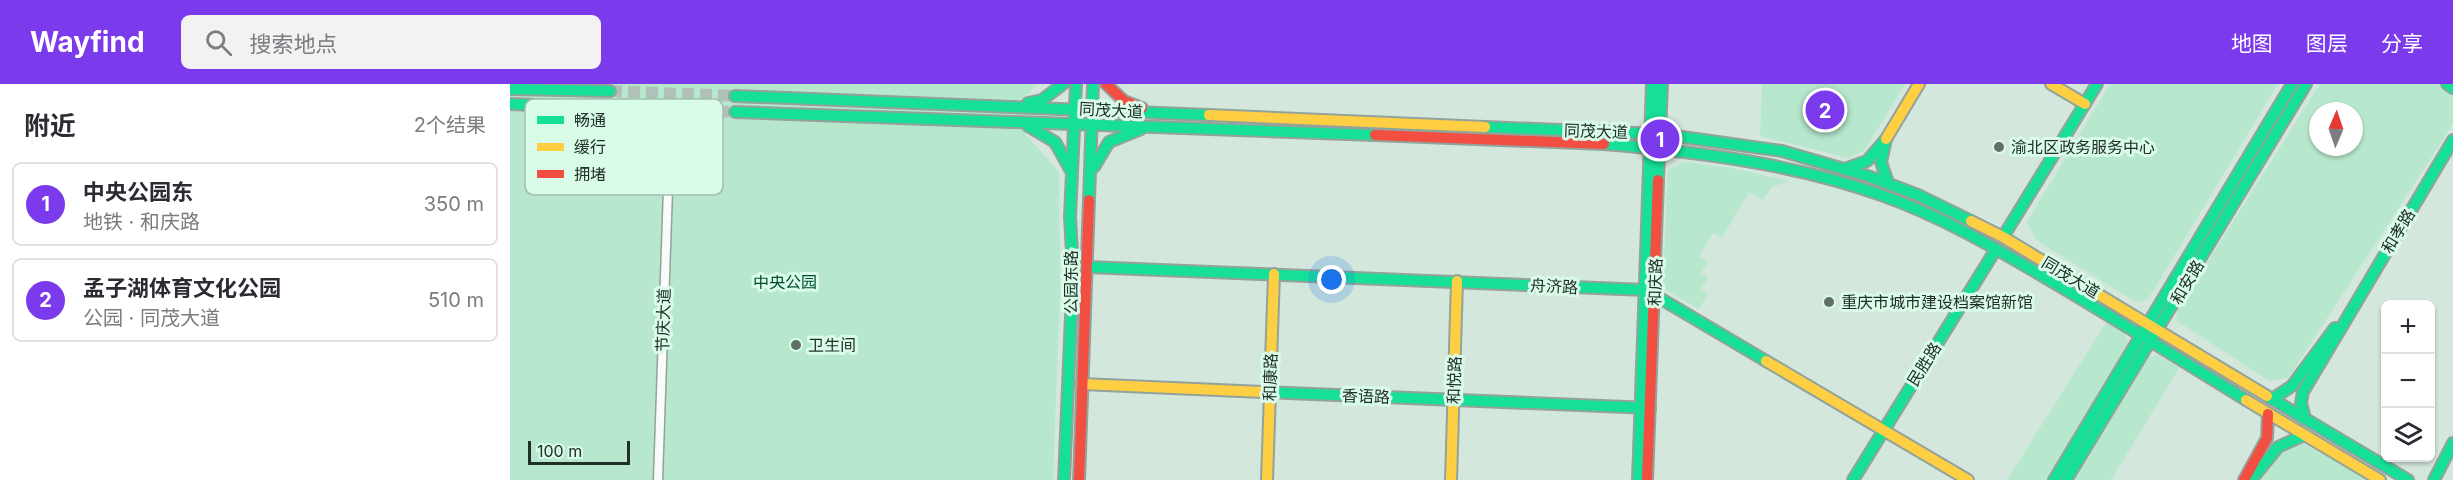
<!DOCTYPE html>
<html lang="zh">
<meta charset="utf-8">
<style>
:root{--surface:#fff;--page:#f2f2f3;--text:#2b2b33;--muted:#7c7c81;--line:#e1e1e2;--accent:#7c3aed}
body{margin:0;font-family:Inter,"Noto Sans SC",sans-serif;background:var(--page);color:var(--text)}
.controls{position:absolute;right:18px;bottom:18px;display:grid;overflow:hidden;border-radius:9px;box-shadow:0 2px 4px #0004}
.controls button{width:54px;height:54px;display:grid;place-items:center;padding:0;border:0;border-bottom:2px solid var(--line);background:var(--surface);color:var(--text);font:30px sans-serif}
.compass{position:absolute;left:1799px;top:18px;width:54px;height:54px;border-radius:50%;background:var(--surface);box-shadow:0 2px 4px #0004;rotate:2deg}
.scale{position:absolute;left:18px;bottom:15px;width:102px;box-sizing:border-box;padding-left:6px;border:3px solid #222f28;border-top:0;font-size:16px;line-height:21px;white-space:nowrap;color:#222f28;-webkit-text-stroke:4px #d8fce8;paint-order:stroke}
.you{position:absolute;left:822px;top:196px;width:21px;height:21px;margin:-15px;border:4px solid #fff;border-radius:50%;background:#1a73e8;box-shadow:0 0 0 9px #1a73e833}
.badge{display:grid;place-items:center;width:39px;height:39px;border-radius:50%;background:var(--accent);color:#fff;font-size:20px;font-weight:700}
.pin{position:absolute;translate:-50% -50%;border:3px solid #fff;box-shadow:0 2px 6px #0006}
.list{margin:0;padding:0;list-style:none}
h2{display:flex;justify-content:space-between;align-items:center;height:78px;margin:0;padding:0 24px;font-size:26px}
h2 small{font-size:20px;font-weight:400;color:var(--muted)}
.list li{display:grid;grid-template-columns:39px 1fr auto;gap:18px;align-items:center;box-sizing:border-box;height:84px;margin:0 12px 12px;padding:0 12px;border:2px solid var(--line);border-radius:9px}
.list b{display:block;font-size:22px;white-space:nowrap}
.list p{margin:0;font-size:20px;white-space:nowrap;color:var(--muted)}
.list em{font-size:20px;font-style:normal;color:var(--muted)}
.icon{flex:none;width:33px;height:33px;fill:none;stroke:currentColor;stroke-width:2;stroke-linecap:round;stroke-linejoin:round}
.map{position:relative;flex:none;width:1943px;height:396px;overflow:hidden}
header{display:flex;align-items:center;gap:36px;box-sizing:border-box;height:84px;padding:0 30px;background:var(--accent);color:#fff}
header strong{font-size:28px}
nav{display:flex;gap:33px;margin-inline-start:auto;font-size:21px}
.search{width:420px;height:54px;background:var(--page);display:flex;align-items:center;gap:15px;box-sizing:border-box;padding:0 21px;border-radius:9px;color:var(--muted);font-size:22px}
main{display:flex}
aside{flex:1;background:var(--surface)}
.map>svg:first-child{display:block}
</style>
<header>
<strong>Wayfind</strong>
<div class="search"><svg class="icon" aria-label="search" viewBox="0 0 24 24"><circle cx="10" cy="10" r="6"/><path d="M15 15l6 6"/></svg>搜索地点</div>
<nav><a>地图</a><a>图层</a><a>分享</a></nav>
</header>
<main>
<aside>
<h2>附近<small>2个结果</small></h2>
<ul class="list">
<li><span class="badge">1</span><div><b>中央公园东</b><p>地铁 · 和庆路</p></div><em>350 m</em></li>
<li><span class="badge">2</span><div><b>孟子湖体育文化公园</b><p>公园 · 同茂大道</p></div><em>510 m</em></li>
</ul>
</aside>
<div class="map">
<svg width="1943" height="396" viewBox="0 0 1943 396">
<rect width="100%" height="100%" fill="#d3e7dc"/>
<g fill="#b7e8cd" fill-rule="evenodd">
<polygon points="0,0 527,0 517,11 516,51 549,88 550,206 543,396 0,396"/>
<polygon points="1252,0 1395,0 1354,67 1338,74 1250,52"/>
<polygon points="1600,0 1768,0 1638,215 1626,218 1526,156 1517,138"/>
<path d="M1810,0H1928L1943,9V40L1779,293L1759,297L1667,237L1666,228ZM1808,27H1844V63H1808Z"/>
<polygon points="1173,78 1222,84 1279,97 1262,103 1253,116 1239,108 1212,154 1203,149 1189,172 1198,178 1191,189 1198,193 1191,205 1198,210 1189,225 1156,206 1153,201 1158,86"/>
<polygon points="1597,237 1614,248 1620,264 1539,396 1497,396"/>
<polygon points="1648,271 1669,284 1601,396 1560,396 1635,274"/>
<polygon points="1789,357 1858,396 1746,396 1770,363"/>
</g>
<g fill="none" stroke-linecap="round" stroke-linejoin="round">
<g stroke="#b0c2b8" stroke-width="12" stroke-dasharray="12 6" stroke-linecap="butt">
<polyline points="100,7 225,12"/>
<polyline points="99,24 225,28"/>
</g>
<defs>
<polyline id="street" points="148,396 159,76"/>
<g id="fast">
<polyline points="1937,0 1943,4"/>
<polyline points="0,5 100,7"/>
<polyline points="225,12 699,31"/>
<polyline points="518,19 532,16 553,0"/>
<polyline points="0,20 99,24"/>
<polyline points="225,28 865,51"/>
<polyline points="518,42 545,58 560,85"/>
<polyline points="975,43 1151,50 1272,67 1358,92 1408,111 1461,137"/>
<path d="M1094,60C1187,68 1282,79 1371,111C1431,132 1487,165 1541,197C1607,236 1671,276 1736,316"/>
<polyline points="584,83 599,58 631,45"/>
<polyline points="1334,85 1357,77 1376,55 1371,78 1378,99"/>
<polyline points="1148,96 1152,0"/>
<polyline points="579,116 583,0"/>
<polyline points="1493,153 1587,0"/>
<polyline points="577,183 1136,206 1256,277"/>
<polyline points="753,308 1140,324"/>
<polyline points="1757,312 1898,396"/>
<polyline points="1762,315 1782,302 1825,244"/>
<polyline points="1795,335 1791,319 1793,308 1943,56"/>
<polyline points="554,396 563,186 560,133 566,0"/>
<polyline points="1128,396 1142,0"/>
<polyline points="1343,396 1486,165"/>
<polyline points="1544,396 1782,0"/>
<polyline points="1556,396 1796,0"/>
<polyline points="1741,396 1768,363 1792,352"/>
<polyline points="1924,396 1943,359"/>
</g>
<g id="slow">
<polyline points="1541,0 1575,20"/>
<polyline points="699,31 975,43"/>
<polyline points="1376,55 1409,0"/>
<polyline points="1461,137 1493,153 1757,312"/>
<polyline points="1256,277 1458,396"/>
<polyline points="572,300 753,308"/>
<polyline points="1736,316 1870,396"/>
<polyline points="757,396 764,190"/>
<polyline points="941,396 947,197"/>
</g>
<g id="jam">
<polyline points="596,0 614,17 632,24"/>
<polyline points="865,51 1094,60"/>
<polyline points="569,396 579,116"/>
<polyline points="1137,396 1148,96"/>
<polyline points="1734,396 1757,354 1758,330"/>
</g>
</defs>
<use href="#street" stroke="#93a29a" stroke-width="11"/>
<use href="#fast" stroke="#93a29a" stroke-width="14"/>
<use href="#slow" stroke="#93a29a" stroke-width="14"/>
<use href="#jam" stroke="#93a29a" stroke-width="14"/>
<use href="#street" stroke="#f8fbfa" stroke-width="8"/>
<use href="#fast" stroke="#16e098" stroke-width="10"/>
<use href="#slow" stroke="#ffcf43" stroke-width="10"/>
<use href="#jam" stroke="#f24e42" stroke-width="10"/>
</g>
<g fill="#606f67" stroke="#d8fce8" stroke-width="2">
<circle cx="1489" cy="63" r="6"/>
<circle cx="1319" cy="218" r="6"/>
<circle cx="286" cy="261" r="6"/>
</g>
<g text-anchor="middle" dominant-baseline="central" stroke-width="6" stroke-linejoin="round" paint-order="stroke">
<g font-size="16" fill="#222f28" stroke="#d8fce8">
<text transform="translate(601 26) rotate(3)">同茂大道</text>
<text transform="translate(1086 47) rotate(2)">同茂大道</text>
<text transform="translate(1888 147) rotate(-59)">和孝路</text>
<text transform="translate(1561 193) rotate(31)">同茂大道</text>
<text transform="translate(561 198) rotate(-90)">公园东路</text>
<text transform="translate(1145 198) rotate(-88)">和庆路</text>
<text transform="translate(1677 198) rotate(-59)">和安路</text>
<text transform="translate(1044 202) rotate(3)">舟济路</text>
<text transform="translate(153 236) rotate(-88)">节庆大道</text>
<text transform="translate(1414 280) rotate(-58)">民胜路</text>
<text transform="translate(760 293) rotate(-88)">和康路</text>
<text transform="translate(944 296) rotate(-88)">和悦路</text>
<text transform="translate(856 312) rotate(2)">香语路</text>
</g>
<g font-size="16" fill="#222f28" stroke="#d8fce8" text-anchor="start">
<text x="1501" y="63">渝北区政务服务中心</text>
<text x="1331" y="218">重庆市城市建设档案馆新馆</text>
<text x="298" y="261">卫生间</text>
</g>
<g font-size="16" fill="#034c30" stroke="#d8fce8">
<text x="275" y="198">中央公园</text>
</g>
</g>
<rect x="15" y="15" width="198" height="96" rx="9" fill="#d8fce8" stroke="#a1beae" stroke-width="1.5"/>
<rect x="27" y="32" width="27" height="8" fill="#16e098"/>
<rect x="27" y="59" width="27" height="8" fill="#ffcf43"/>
<rect x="27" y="86" width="27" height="8" fill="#f24e42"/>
<g font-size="16" fill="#222f28">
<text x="64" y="42">畅通</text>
<text x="64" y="69">缓行</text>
<text x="64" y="96">拥堵</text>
</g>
</svg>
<div class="controls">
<button>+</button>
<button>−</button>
<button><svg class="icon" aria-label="layers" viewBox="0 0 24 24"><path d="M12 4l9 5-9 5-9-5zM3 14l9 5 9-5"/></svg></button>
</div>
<svg class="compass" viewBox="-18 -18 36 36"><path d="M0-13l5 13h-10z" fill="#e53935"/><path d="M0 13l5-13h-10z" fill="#7c7c81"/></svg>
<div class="scale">100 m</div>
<div class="you"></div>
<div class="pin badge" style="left:1150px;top:55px">1</div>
<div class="pin badge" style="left:1315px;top:26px">2</div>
</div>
</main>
